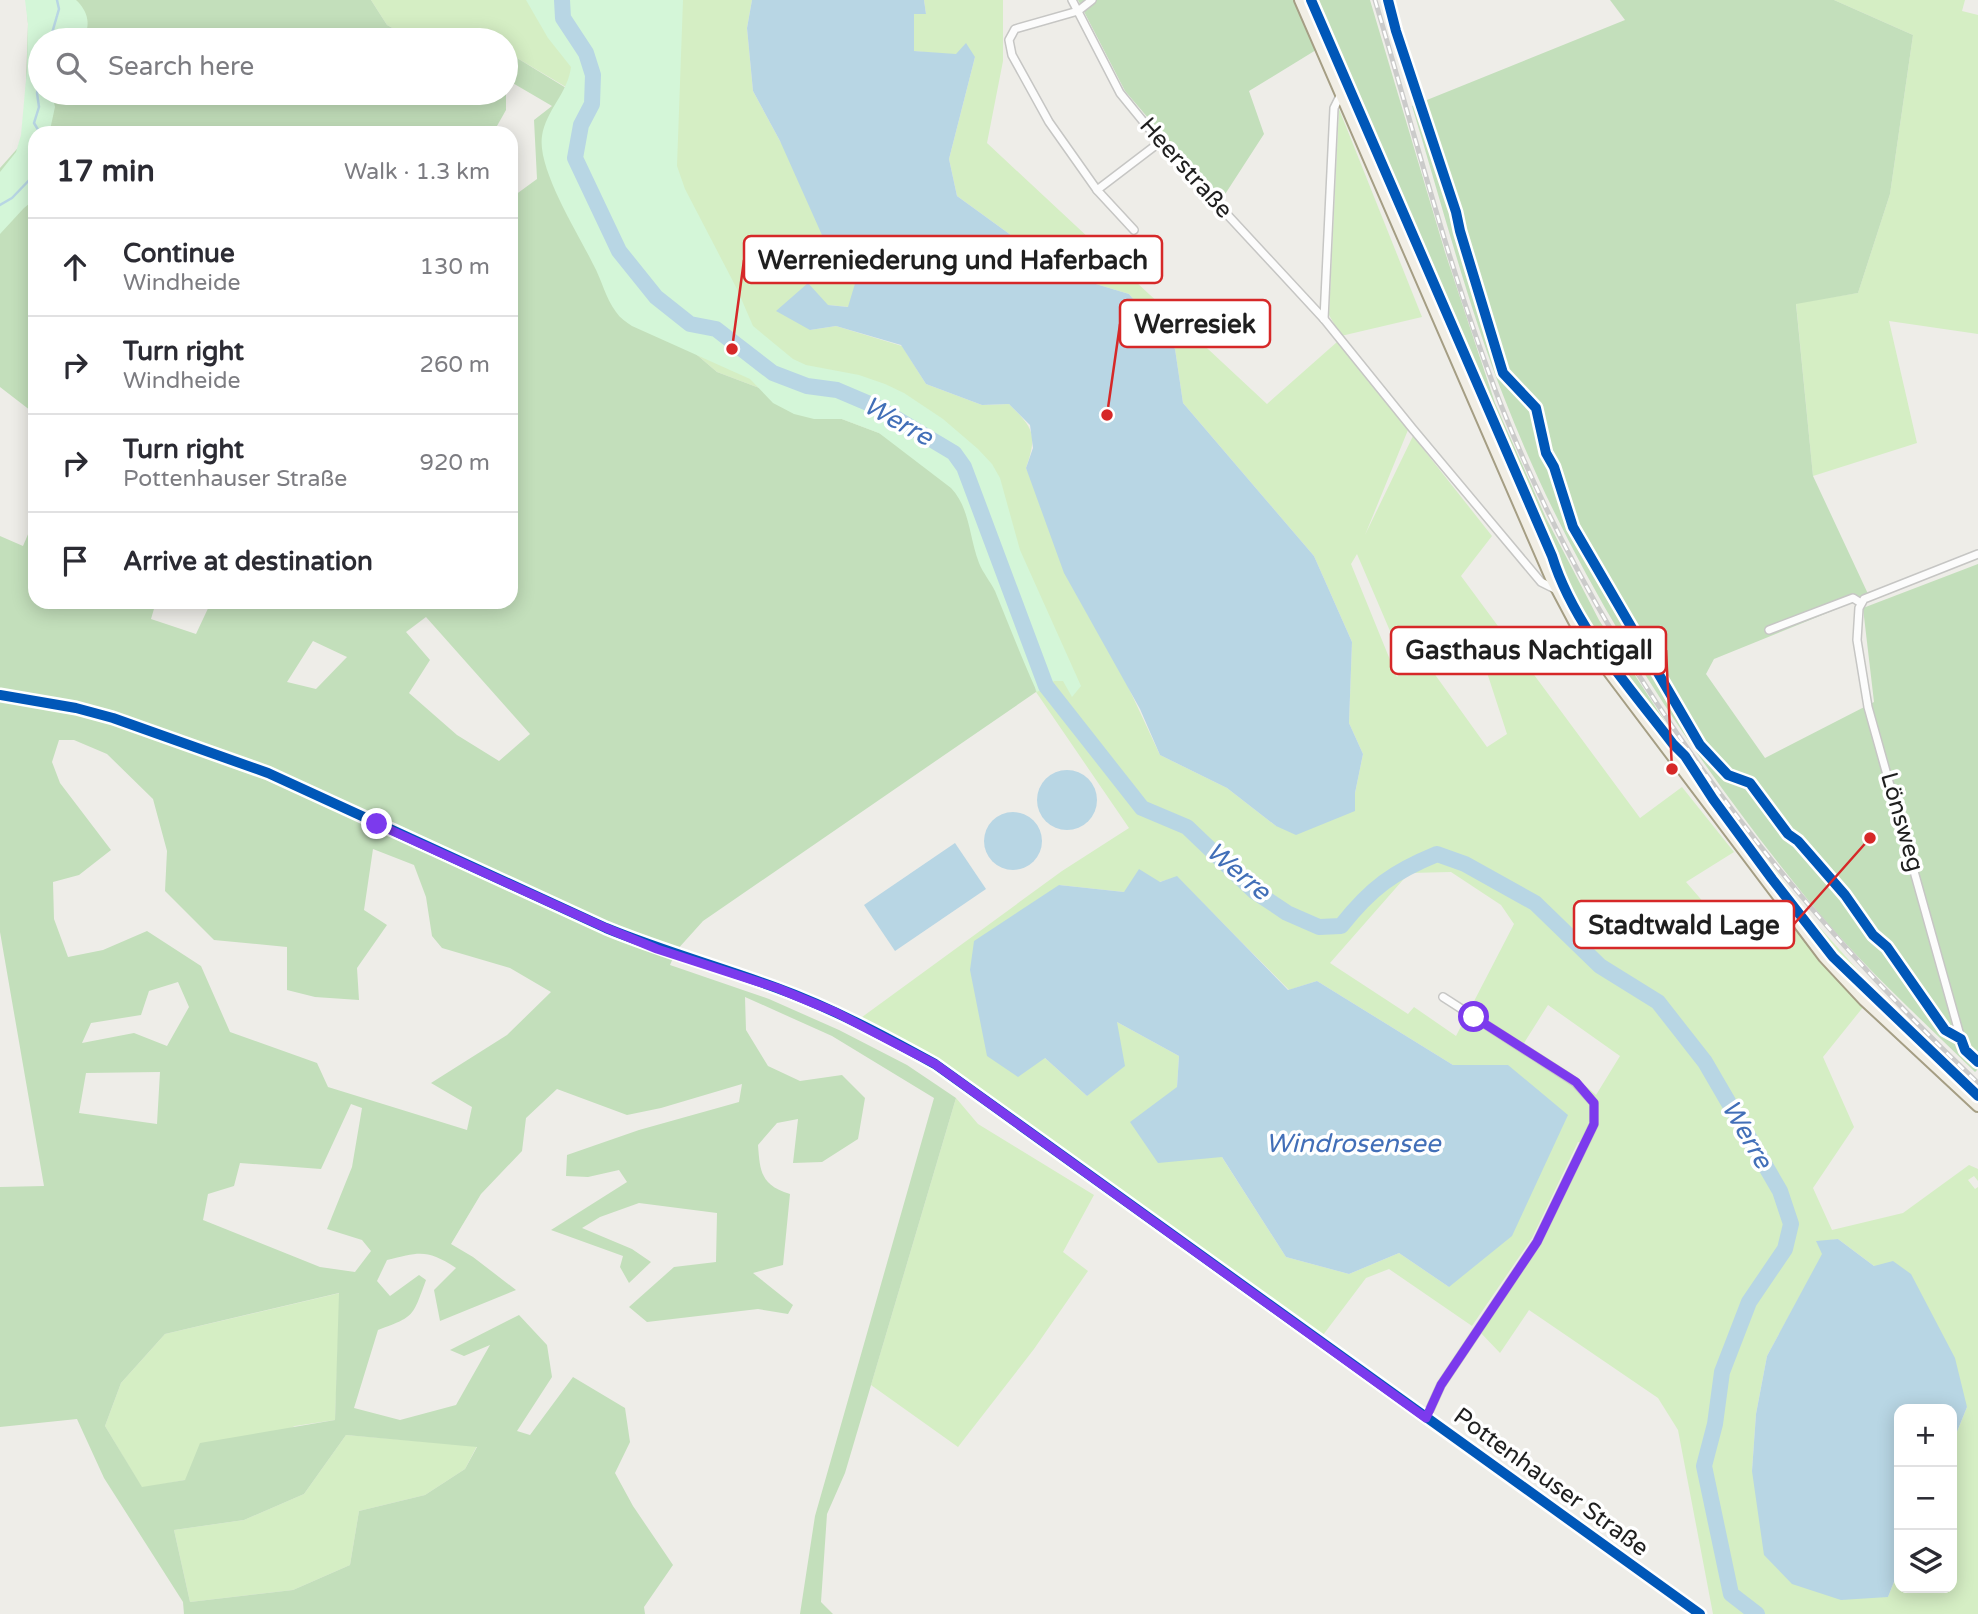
<!DOCTYPE html>
<meta charset="utf-8">
<style>
:root{--surface:#fff;--page:#f2f2f3;--text:#2b2b33;--muted:#7c7c81;--line:#e1e1e2}
body{margin:0;font-family:"Varela Round",sans-serif;background:var(--page);color:var(--text)}
.controls{position:absolute;right:21px;bottom:21px;display:grid;overflow:hidden;border-radius:14px;box-shadow:0 4px 18px #0003}
.controls button{width:63px;height:63px;display:grid;place-items:center;padding:0;border:0;border-bottom:2px solid var(--line);background:var(--surface);color:var(--text);font:35px sans-serif}
.stop{position:absolute;width:21px;height:21px;margin:-16px;border:5px solid #7c3aed;border-radius:50%;background:#fff}
.stop.end{background:#7c3aed;border-color:#fff;box-shadow:0 2px 7px #0008}
.list{margin:0;padding:0;list-style:none}
h2{display:flex;justify-content:space-between;align-items:center;height:91px;margin:0;padding:0 28px;font-size:30px}
h2 small{font-size:23px;font-weight:400;color:var(--muted)}
.list li{display:grid;grid-template-columns:46px 1fr auto;gap:21px;align-items:center;box-sizing:border-box;height:98px;padding:0 28px;border-top:2px solid var(--line)}
.list b{display:block;font-size:26px;white-space:nowrap}
.list p{margin:0;font-size:23px;white-space:nowrap;color:var(--muted)}
.list em{font-size:23px;font-style:normal;color:var(--muted)}
.icon{flex:none;width:38px;height:38px;fill:none;stroke:currentColor;stroke-width:2;stroke-linecap:round;stroke-linejoin:round}
.map{position:relative;flex:none;width:1978px;height:1614px;overflow:hidden}
.search{position:absolute;background:var(--surface);box-shadow:0 4px 18px #0003;left:28px;top:28px;width:490px;height:77px;display:flex;align-items:center;gap:18px;box-sizing:border-box;padding:0 24px;border-radius:38px;color:var(--muted);font-size:26px}
.panel{position:absolute;background:var(--surface);box-shadow:0 4px 18px #0003;left:28px;top:126px;width:490px;height:483px;border-radius:21px}
.map>svg:first-child{display:block}
</style>
<div class="map">
<svg width="1978" height="1614" viewBox="0 0 1978 1614">
<rect width="100%" height="100%" fill="#eeede8"/>
<g fill="#d5eec4" fill-rule="evenodd">
<path d="M371,0H752L747,28L753,91L780,141L859,270L849,307L828,305L810,330L836,326L902,346L926,384L982,405L1009,404C1033,428 1038,434 1026,468L1160,755L1227,788L1276,826L1355,810V793L1363,754L1349,723L1352,642L1314,556L1183,403L1175,349L1129,294L1066,275L957,196L949,159L975,57L914,51V13L926,14L924,0H1003V61L987,143L1267,404L1337,342L1408,430L1365,535L1413,436L1492,536L1461,576L1640,818L1682,787L1734,852L1686,882L1731,934L1770,902L1864,1006L1823,1057L1854,1127L1813,1188L1832,1230L1903,1213L1969,1165L1978,1169V1181L1974,1176L1968,1180L1975,1189L1978,1187V1614H1713L1678,1430L1658,1398L1529,1310L1500,1353L1480,1332L1542,1243L1588,1144L1578,1142L1532,1238L1472,1326L1389,1269L1366,1278L1320,1339L973,1084L858,1020L1062,871L1129,828L1036,692L1034,671L948,459L717,372L596,269L571,90L517,58L506,69V40H414L387,25ZM1357,554L1390,631L1399,675L1397,677L1351,564ZM1480,651L1507,734L1487,747L1431,669ZM1451,872L1501,905L1514,924L1456,1036L1414,1007L1408,1014L1330,963L1409,873ZM1177,877L1289,990L1317,981L1453,1065H1508L1449,1287L1399,1253L1349,1274L1286,1257L1177,1087L1179,1056L1117,1022L1087,1096L1045,1058L1059,885L1124,892ZM1548,1005L1620,1056L1596,1095L1571,1073L1524,1043ZM1838,1239L1874,1266L1967,1407L1952,1444V1588H1899V1569L1888,1597L1752,1471L1756,1414L1767,1356L1823,1254L1817,1242Z"/>
<polygon points="1834,0 1965,0 1962,11 1978,15 1978,334 1889,321 1917,443 1813,476 1796,303 1858,293 1890,194 1913,35"/>
<polygon points="1339,109 1422,317 1341,336 1329,315"/>
<polygon points="1706,780 1814,921 1872,986 1969,1081 1967,1083 1834,954 1802,916 1718,802"/>
<polygon points="956,1098 978,1124 1094,1195 1063,1252 1088,1271 1034,1349 958,1447 871,1385"/>
<polygon points="340,1293 335,1420 295,1426 185,1480 142,1488 105,1426 121,1383 165,1334"/>
<polygon points="346,1435 477,1446 465,1469 425,1495 359,1511 350,1565 293,1590 190,1602 174,1530 244,1520 304,1494"/>
</g>
<g fill="#c3dfbb" fill-rule="evenodd">
<polygon points="26,0 371,0 387,25 414,40 40,40 40,93 506,93 506,110 493,133 35,133 35,414 0,387 0,168 24,141 28,24"/>
<polygon points="1078,0 1295,0 1316,50 1249,91 1264,134 1220,202 1125,91"/>
<polygon points="1315,0 1370,0 1445,252 1495,403 1546,518 1599,620 1683,749 1667,733 1618,668 1573,600 1449,307"/>
<path d="M1610,0H1834L1913,35L1890,194L1858,293L1796,304L1813,476L1869,596L1714,659L1706,674L1765,758L1874,702L1863,608L1978,564V1069L1975,1072C1918,1016 1858,962 1808,900C1685,749 1576,582 1505,400C1467,304 1442,204 1412,106L1625,20Z"/>
<path d="M517,58L571,91L596,269L717,372L948,459L1034,671L1036,692L703,921L676,951L670,965L769,999L839,1030L907,1065L956,1098L845,1473L827,1514L821,1602L833,1614H800L815,1516L934,1098L832,1036L745,997L746,1030L768,1066L800,1081L842,1075L865,1098L858,1139L822,1162L793,1163L798,1119L777,1123L758,1145C760,1172 761,1185 790,1194L783,1265L753,1273L793,1305L788,1314L758,1309L647,1322L629,1307L674,1267L716,1262L717,1213L639,1203L600,1217L582,1228L632,1249L651,1262L629,1283L620,1267L623,1256L551,1230L627,1182L619,1170L588,1177L566,1176L567,1155L639,1130L739,1102L742,1084L661,1108L627,1115L557,1089L526,1118L522,1151L481,1194L451,1244L473,1257L516,1290L440,1321L434,1290L456,1268C427,1249 420,1252 387,1260L377,1281L390,1296L419,1275L426,1280C412,1318 415,1316 378,1330L354,1408L400,1420L456,1405L490,1345L464,1356L450,1350L519,1315L547,1345L552,1377L517,1431L530,1435L573,1377L625,1408L630,1442L615,1473L633,1506L673,1565L644,1607L645,1614H184L183,1602L104,1478L77,1419L0,1427V1187L44,1186L0,932V536L23,546L35,518V602H156L151,619L196,634L211,602H511V198L537,179L534,120L552,106L506,79V69ZM426,617L530,734L499,761L457,735L409,693L430,660L406,632ZM313,641L347,657L316,689L287,682ZM59,740H74L107,754L153,799L167,851L165,891L214,940L287,947V990L315,997L359,1000L357,968L387,925L364,910L373,849L414,865L426,897L432,936L442,948L510,968L551,992L507,1035L431,1083L472,1107L467,1130L328,1087L317,1063L230,1032L201,966L147,931L103,950L68,957L54,919L53,882L79,875L111,850L60,783L52,762ZM178,982L189,1007L167,1046L134,1033L82,1043L91,1023L141,1015L149,991ZM160,1072L157,1124L79,1113L86,1073ZM351,1104L362,1108L352,1167L327,1229L362,1240L371,1251L355,1272L320,1267L203,1220L208,1194L234,1186L240,1163L321,1169ZM339,1293L335,1420L200,1443L185,1480L142,1487L105,1426L121,1383L165,1334ZM346,1435L477,1447L465,1469L425,1495L359,1511L350,1565L293,1590L190,1602L174,1530L244,1520L304,1494Z"/>
</g>
<g fill="#d4f6d8">
<path d="M25,0H76C88,11 92,26 82,40H40V93H52L55,107L50,130L52,133H35V199L24,208L0,234V172L16,152L21,135L27,69L28,24Z"/>
<path d="M526,0H683L677,166L685,189L737,289L753,326L793,359L806,365L859,375L885,384L904,393L943,419L978,449L992,464L1000,478L1020,550L1081,686L1072,697L1063,681H1054L1037,692C1022,659 1009,625 995,591C990,581 983,573 979,563C969,537 970,508 951,488L879,433L842,419H814L794,414L773,403L750,379L632,326C626,322 620,318 616,312C605,297 602,280 593,264C578,233 537,169 542,136C546,110 568,93 571,67L548,38Z"/>
</g>
<g fill="#b8d6e4">
<polygon points="752,0 924,0 926,14 914,14 914,51 956,54 966,43 975,57 949,159 957,196 1066,275 1129,294 1175,349 1183,403 1314,556 1352,642 1349,723 1363,754 1355,793 1355,811 1296,835 1276,826 1227,788 1160,755 1140,709 1064,573 1026,468 1033,448 1030,425 1009,404 982,405 926,384 901,345 836,326 810,330 776,311 808,283 828,305 848,307 859,270 830,253 780,141 753,91 747,28"/>
<circle cx="1067" cy="800" r="30"/>
<circle cx="1013" cy="841" r="29"/>
<polygon points="955,843 986,889 895,951 864,905"/>
<polygon points="1139,869 1160,882 1177,876 1288,990 1317,981 1453,1065 1508,1065 1568,1115 1512,1236 1449,1287 1399,1253 1349,1274 1286,1257 1222,1157 1158,1163 1130,1122 1177,1087 1179,1056 1117,1022 1125,1066 1087,1096 1045,1058 1018,1077 987,1056 970,970 974,941 1059,885 1124,892"/>
<polygon points="1838,1239 1874,1266 1893,1261 1911,1274 1955,1358 1967,1407 1952,1444 1952,1409 1899,1409 1899,1569 1888,1597 1841,1600 1792,1584 1764,1555 1752,1471 1756,1414 1767,1356 1822,1254 1816,1241"/>
</g>
<g fill="none" stroke-linecap="round" stroke-linejoin="round">
<g stroke="#b8d6e4" stroke-width="2.5">
<polyline points="50,40 59,9 57,0"/>
<polyline points="40,77 37,93 39,107 34,123 40,133"/>
<polyline points="0,205 12,198 35,174"/>
</g>
<path stroke="#b8d6e4" stroke-width="16" d="M562,0L563,18L586,53L593,75L592,104L581,125L575,158L619,251L656,297L690,324L716,329L773,373L807,386L837,390L877,407L954,453L964,467L1046,686L1142,808L1187,827L1254,891L1287,913L1319,927L1341,926C1371,888 1393,872 1437,854L1465,864L1535,903L1600,966L1658,1002L1705,1062L1780,1191L1791,1224L1785,1249L1749,1302L1722,1372L1715,1424L1704,1466L1731,1594L1757,1614"/>
<defs>
<g id="street">
<polyline points="1072,0 1120,93 1160,142 1324,319 1412,428 1541,582 1555,589"/>
<polyline points="1092,0 1078,11 1015,29 1009,40 1012,55 1049,122 1097,190 1160,142"/>
<polyline points="1097,190 1134,230"/>
<polyline points="1324,319 1334,108 1341,94"/>
<polyline points="1978,554 1864,599 1859,608 1857,640 1868,707 1961,1039 1965,1050 1978,1062"/>
<polyline points="1769,630 1853,598 1861,603"/>
<polyline points="1426,1418 1441,1385 1537,1242 1594,1124 1594,1103 1575,1082 1443,997"/>
</g>
<path id="secondary" d="M0,695L76,708L113,718L268,773L606,928C662,951 720,967 777,988C832,1008 884,1036 935,1064L1700,1614"/>
<polyline id="primary" points="1300,0 1551,578 1578,629 1609,672 1824,957 1864,1000 1978,1106"/>
</defs>
<use href="#street" stroke="#c6c6c4" stroke-width="10"/>
<use href="#secondary" stroke="#94997f" stroke-width="13"/>
<use href="#primary" stroke="#a59e84" stroke-width="14"/>
<use href="#street" stroke="#fcfcfc" stroke-width="7"/>
<use href="#secondary" stroke="#f2f4eb" stroke-width="10"/>
<use href="#primary" stroke="#f1eee5" stroke-width="10"/>
<defs>
<path id="rail" d="M1375,0C1415,135 1450,273 1501,405C1603,664 1777,892 1978,1083"/>
</defs>
<use href="#rail" stroke="#cbcbca" stroke-width="5"/>
<use href="#rail" stroke="#fff" stroke-width="2.5" stroke-dasharray="8" stroke-linecap="butt"/>
<defs>
<g id="cycleway">
<path d="M1311,0L1552,556C1574,627 1629,686 1673,744L1685,756L1713,799L1772,879L1833,957L1978,1096"/>
<polyline points="1388,0 1396,31 1456,212 1460,231 1503,373 1536,408 1546,453 1554,467 1573,527 1700,745 1728,775 1750,783 1788,834 1798,841 1845,895 1873,935 1887,947 1945,1030 1961,1039 1965,1050 1978,1062"/>
<path d="M0,695L76,708L113,718L268,773L606,928C662,951 720,967 777,988C832,1008 884,1036 935,1064L1700,1614"/>
</g>
</defs>
<use href="#cycleway" stroke="#fff" stroke-width="15"/>
<use href="#cycleway" stroke="#0057b8" stroke-width="10"/>
</g>
<g fill="none" stroke-linecap="round" stroke-linejoin="round">
<polyline stroke="#7c3aed" stroke-width="9" points="377,824 606,928 657,949 777,988 835,1012 935,1064 1426,1418 1441,1385 1537,1242 1594,1124 1594,1103 1576,1082 1474,1017"/>
</g>
<g text-anchor="middle" dominant-baseline="central" stroke-width="7" stroke-linejoin="round" paint-order="stroke">
<g font-size="24" fill="#1f1f1f" stroke="#fff">
<text transform="translate(1186 168) rotate(48)">Heerstraße</text>
<text transform="translate(1902 822) rotate(74)">Lönsweg</text>
<text transform="translate(1551 1482) rotate(36)">Pottenhauser Straße</text>
</g>
<g font-size="26" font-style="italic" fill="#426fb8" stroke="#fff">
<text transform="translate(898 421) rotate(29)">Werre</text>
<text transform="translate(1238 871) rotate(40)">Werre</text>
<text transform="translate(1747 1134) rotate(60)">Werre</text>
<text x="1353" y="1143">Windrosensee</text>
</g>
</g>
<path fill="none" stroke="#d62828" stroke-width="2.5" d="M732 349L744 260M1107 415L1120 324M1672 769L1666 650M1870 838L1794 924"/>
<g fill="#d62828" stroke="#fff" stroke-width="2.5">
<circle cx="732" cy="349" r="7"/>
<circle cx="1107" cy="415" r="7"/>
<circle cx="1672" cy="769" r="7"/>
<circle cx="1870" cy="838" r="7"/>
</g>
<g fill="#fff" stroke="#d62828" stroke-width="2.5">
<rect x="744" y="236" width="418" height="47" rx="7"/>
<rect x="1120" y="300" width="150" height="47" rx="7"/>
<rect x="1391" y="627" width="275" height="47" rx="7"/>
<rect x="1574" y="901" width="220" height="47" rx="7"/>
</g>
<g font-size="26" text-anchor="middle" font-weight="bold" fill="#1f1f1f">
<text x="953" y="269">Werreniederung und Haferbach</text>
<text x="1195" y="333">Werresiek</text>
<text x="1529" y="659">Gasthaus Nachtigall</text>
<text x="1684" y="934">Stadtwald Lage</text>
</g>
</svg>
<div class="controls">
<button>+</button>
<button>−</button>
<button><svg class="icon" aria-label="layers" viewBox="0 0 24 24"><path d="M12 4l9 5-9 5-9-5zM3 14l9 5 9-5"/></svg></button>
</div>
<div class="stop" style="left:1474px;top:1017px"></div>
<div class="stop end" style="left:377px;top:824px"></div>
<div class="search"><svg class="icon" aria-label="search" viewBox="0 0 24 24"><circle cx="10" cy="10" r="6"/><path d="M15 15l6 6"/></svg>Search here</div>
<section class="panel">
<h2>17 min<small>Walk · 1.3 km</small></h2>
<ul class="list">
<li><svg class="icon" aria-label="ahead" viewBox="0 0 24 24"><path d="M12 20V5M6 11l6-6 6 6"/></svg><div><b>Continue</b><p>Windheide</p></div><em>130 m</em></li>
<li><svg class="icon" aria-label="right" viewBox="0 0 24 24"><path d="M7 20v-9h11M14 6l5 5-5 5"/></svg><div><b>Turn right</b><p>Windheide</p></div><em>260 m</em></li>
<li><svg class="icon" aria-label="right" viewBox="0 0 24 24"><path d="M7 20v-9h11M14 6l5 5-5 5"/></svg><div><b>Turn right</b><p>Pottenhauser Straße</p></div><em>920 m</em></li>
<li><svg class="icon" aria-label="arrive" viewBox="0 0 24 24"><path d="M6 21V4h12l-3 4 3 4H6"/></svg><div><b>Arrive at destination</b></div></li>
</ul>
</section>
</div>
